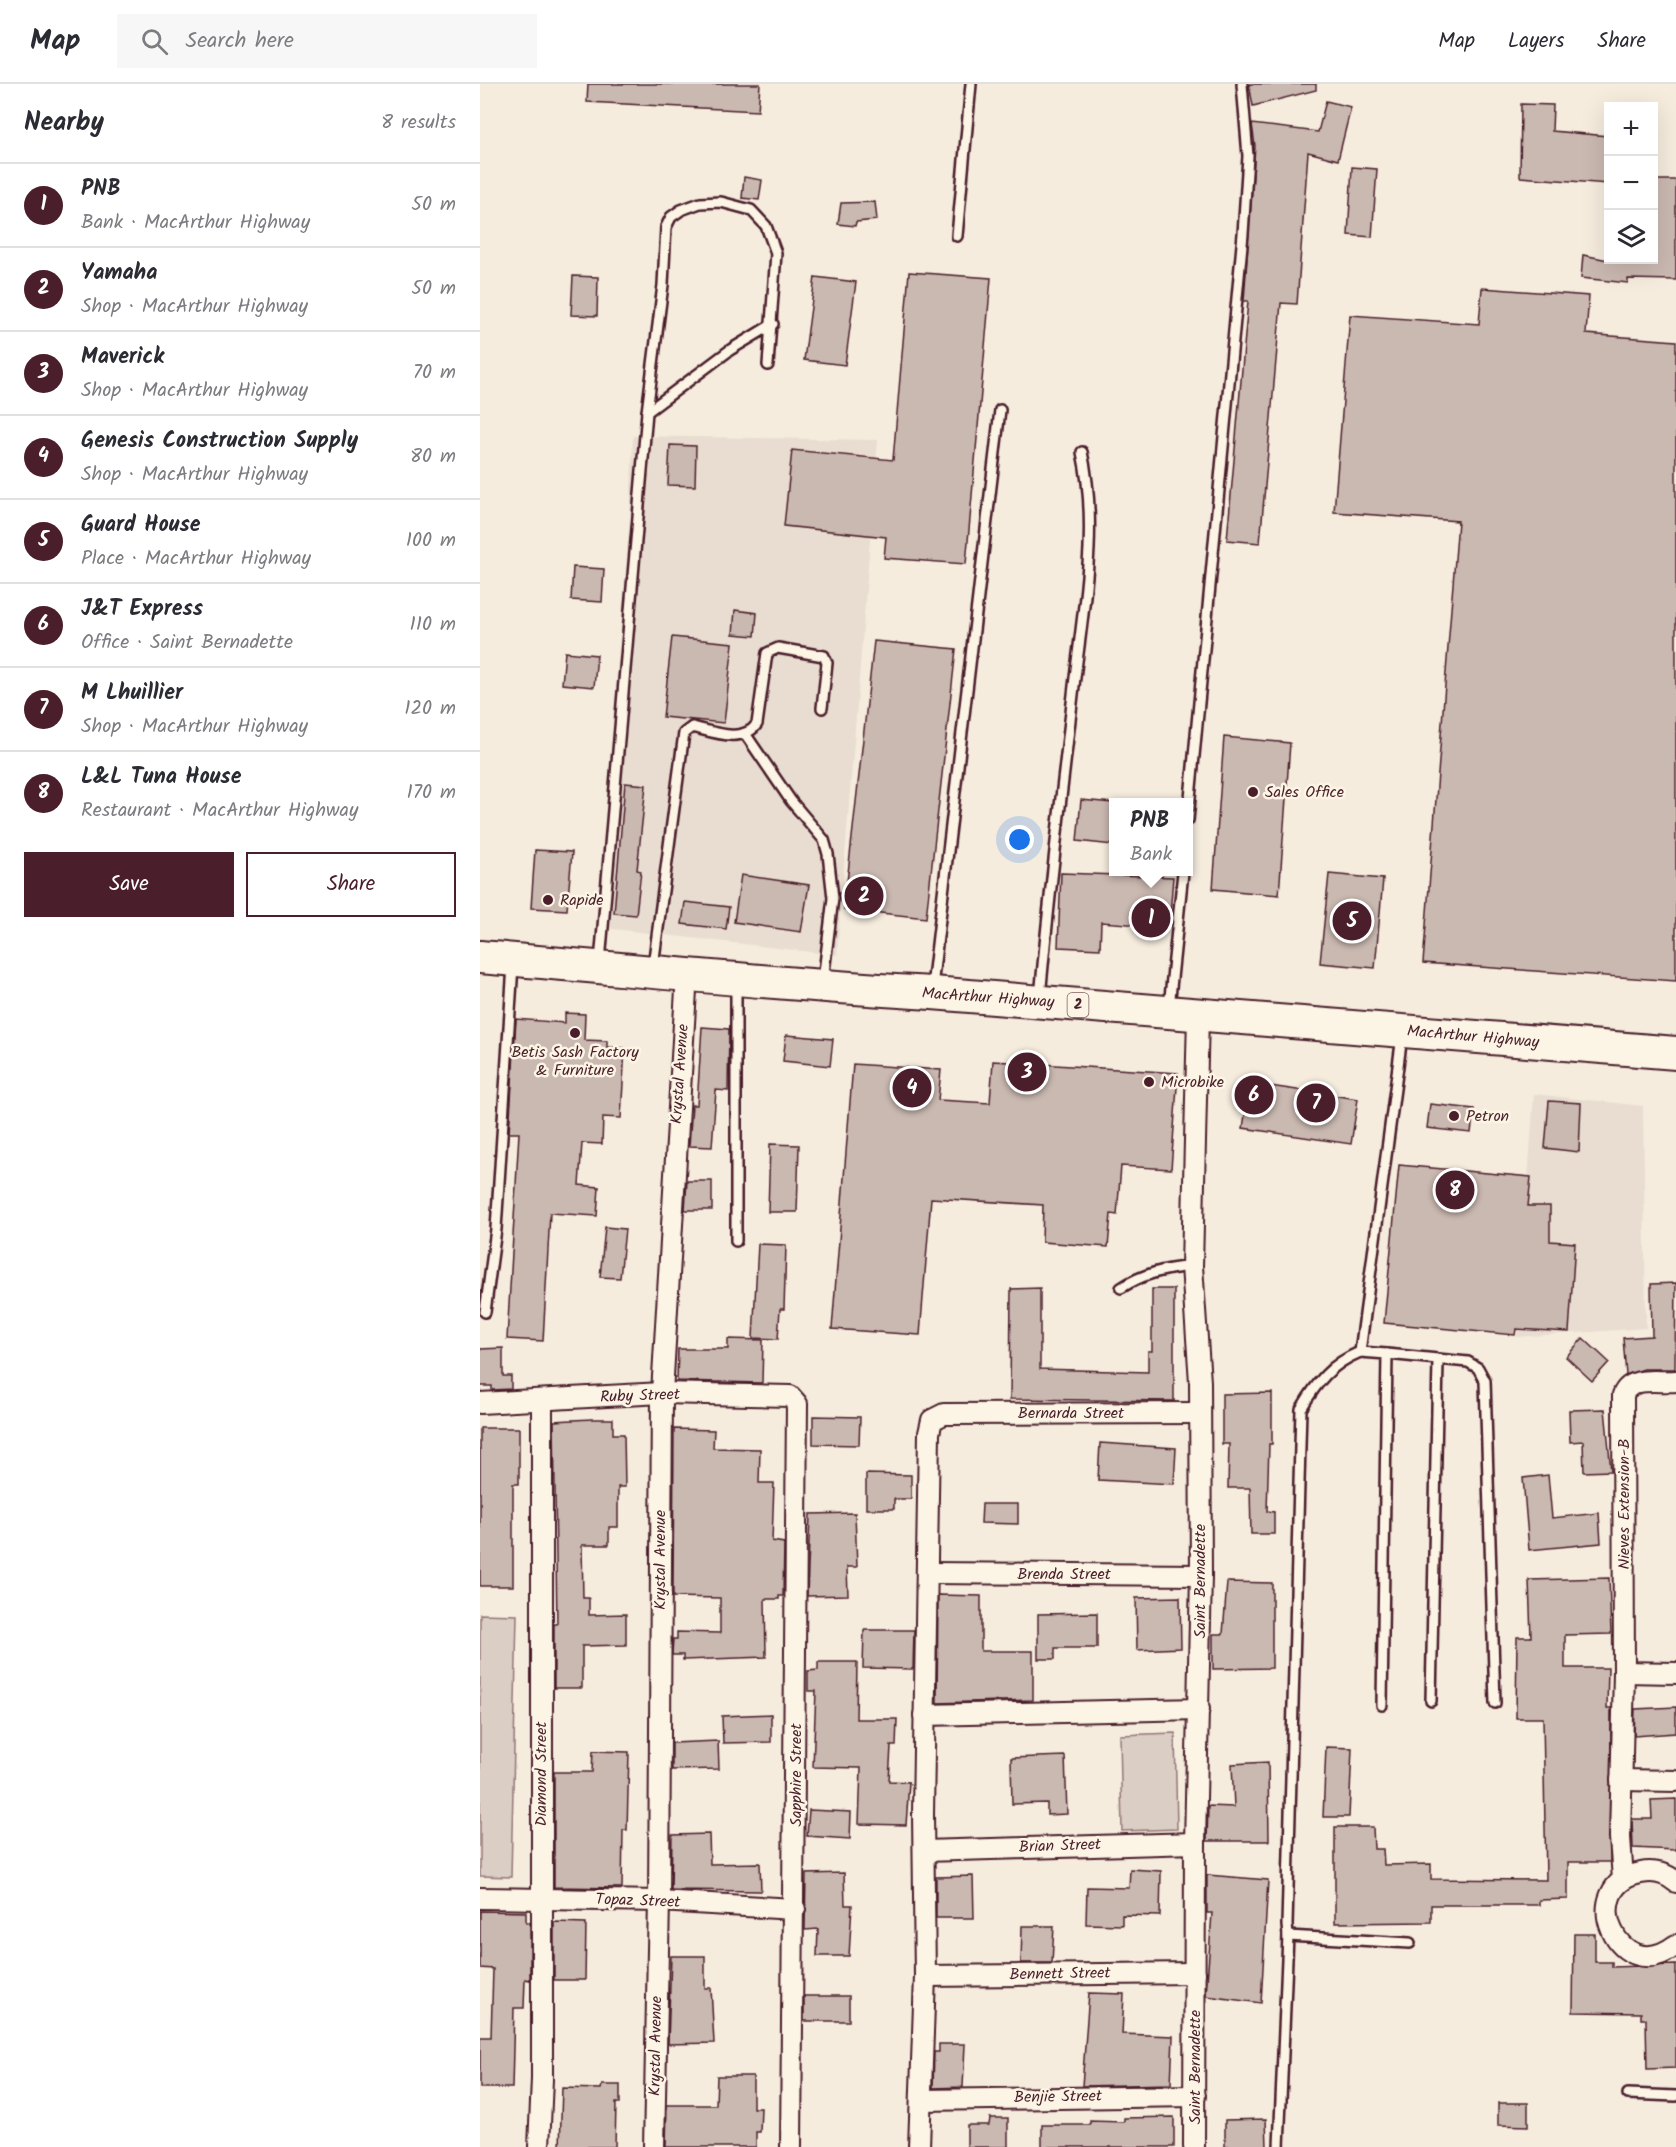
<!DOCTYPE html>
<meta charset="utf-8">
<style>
:root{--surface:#fff;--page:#f7f7f7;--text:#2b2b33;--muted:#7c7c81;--line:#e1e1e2;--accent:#4a1f2b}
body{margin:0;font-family:Kalam,sans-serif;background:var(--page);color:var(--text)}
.controls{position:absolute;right:18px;top:18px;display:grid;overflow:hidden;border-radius:0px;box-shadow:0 6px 24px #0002}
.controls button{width:54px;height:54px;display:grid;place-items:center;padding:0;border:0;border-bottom:2px solid var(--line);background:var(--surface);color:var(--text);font:30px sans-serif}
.you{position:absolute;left:540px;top:756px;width:21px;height:21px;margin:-15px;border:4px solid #fff;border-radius:50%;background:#1a73e8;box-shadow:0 0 0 9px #1a73e833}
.badge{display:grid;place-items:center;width:39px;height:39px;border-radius:50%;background:var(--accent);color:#fff;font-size:20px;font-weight:700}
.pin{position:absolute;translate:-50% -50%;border:3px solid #fff;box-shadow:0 2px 6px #0006}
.popup{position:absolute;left:629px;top:714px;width:84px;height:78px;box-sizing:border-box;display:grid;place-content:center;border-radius:0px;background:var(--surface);filter:drop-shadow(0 2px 4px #0005);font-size:20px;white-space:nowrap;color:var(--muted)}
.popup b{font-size:22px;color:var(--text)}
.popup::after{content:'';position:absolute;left:50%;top:100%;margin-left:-12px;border:12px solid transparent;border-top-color:var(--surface)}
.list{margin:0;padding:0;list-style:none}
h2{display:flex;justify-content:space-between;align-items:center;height:78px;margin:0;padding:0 24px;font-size:26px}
h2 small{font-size:20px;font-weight:400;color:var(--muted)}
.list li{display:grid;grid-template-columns:39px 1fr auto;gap:18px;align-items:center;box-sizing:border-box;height:84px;padding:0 24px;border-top:2px solid var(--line)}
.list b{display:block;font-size:22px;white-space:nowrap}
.list p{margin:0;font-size:20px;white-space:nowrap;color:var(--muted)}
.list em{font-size:20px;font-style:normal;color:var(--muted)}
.actions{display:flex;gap:12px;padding:18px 24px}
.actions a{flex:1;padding:14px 0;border:2px solid var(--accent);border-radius:0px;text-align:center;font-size:21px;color:var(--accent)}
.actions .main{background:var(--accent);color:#fff}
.icon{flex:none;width:33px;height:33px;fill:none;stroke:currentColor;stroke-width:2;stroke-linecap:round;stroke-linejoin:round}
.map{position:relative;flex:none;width:1196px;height:2063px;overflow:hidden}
header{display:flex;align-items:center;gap:36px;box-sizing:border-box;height:84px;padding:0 30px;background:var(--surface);border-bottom:2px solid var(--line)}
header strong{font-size:28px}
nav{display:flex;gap:33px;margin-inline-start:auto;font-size:21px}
.search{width:420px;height:54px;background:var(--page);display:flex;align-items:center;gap:15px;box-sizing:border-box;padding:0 21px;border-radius:0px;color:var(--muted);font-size:22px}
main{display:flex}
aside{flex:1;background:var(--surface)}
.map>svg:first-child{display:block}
</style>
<header>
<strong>Map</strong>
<div class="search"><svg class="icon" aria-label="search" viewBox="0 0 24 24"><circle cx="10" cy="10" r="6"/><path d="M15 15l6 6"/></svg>Search here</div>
<nav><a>Map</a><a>Layers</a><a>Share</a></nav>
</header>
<main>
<aside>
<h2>Nearby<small>8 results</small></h2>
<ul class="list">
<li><span class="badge">1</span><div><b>PNB</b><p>Bank · MacArthur Highway</p></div><em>50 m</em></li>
<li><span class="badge">2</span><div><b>Yamaha</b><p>Shop · MacArthur Highway</p></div><em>50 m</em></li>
<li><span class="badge">3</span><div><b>Maverick</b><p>Shop · MacArthur Highway</p></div><em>70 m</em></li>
<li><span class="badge">4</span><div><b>Genesis Construction Supply</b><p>Shop · MacArthur Highway</p></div><em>80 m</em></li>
<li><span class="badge">5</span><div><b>Guard House</b><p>Place · MacArthur Highway</p></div><em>100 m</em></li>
<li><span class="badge">6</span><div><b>J&amp;T Express</b><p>Office · Saint Bernadette</p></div><em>110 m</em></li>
<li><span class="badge">7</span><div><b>M Lhuillier</b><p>Shop · MacArthur Highway</p></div><em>120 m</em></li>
<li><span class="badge">8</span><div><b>L&amp;L Tuna House</b><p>Restaurant · MacArthur Highway</p></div><em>170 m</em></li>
</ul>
<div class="actions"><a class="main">Save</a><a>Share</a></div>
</aside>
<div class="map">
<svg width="1196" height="2063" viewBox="0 0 1196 2063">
<rect width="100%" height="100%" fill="#f5ecde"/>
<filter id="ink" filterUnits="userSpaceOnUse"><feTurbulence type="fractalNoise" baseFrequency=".0167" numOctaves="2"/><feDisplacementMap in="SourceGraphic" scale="12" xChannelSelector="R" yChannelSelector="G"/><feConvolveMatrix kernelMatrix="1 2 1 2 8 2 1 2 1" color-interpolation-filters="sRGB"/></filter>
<g filter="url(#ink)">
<g fill="#e8ddd0">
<polygon points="153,352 398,356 357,871 116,843 150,433"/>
<polygon points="1054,1010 1163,1022 1166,1244 1037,1253"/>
</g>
<g fill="#dbcec4" stroke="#927678" stroke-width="1.5">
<polygon points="0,1530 37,1531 31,1793 0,1792"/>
<polygon points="695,1649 697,1745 642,1747 640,1651"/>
</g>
<g fill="#cab9b1" stroke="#4a1f2b" stroke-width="1.5">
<polygon points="108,0 280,0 278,27 107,18"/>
<polygon points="769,0 836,0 836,6 773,22"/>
<polygon points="846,17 871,23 858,76 828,68 817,220 801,219 780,459 747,456 768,217 764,217 775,62 772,40 838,48"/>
<polygon points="1041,20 1073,21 1072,47 1128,52 1128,100 1040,93"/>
<polygon points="872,83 897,85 892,153 868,151"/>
<polygon points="264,93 282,96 279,116 262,114"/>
<polygon points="1173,96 1196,96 1196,196 1148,195 1148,199 1101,194 1103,171 1128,176 1173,176"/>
<polygon points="395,118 397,136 376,138 375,142 358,140 361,119"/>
<polygon points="429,188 511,194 486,480 404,474 406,453 304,442 312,366 413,376"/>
<polygon points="93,192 118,193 117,232 91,231"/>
<polygon points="335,193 376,198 365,281 324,276"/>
<polygon points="1002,204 1109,212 1106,250 1196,257 1196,897 943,879 978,437 854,428 870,231 999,240"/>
<polygon points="190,361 216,362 215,402 188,401"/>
<polygon points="93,483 124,485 122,518 91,516"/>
<polygon points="255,526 277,529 275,552 253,550"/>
<polygon points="192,553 253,559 244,639 183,633"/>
<polygon points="394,557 476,565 446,834 364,825"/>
<polygon points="85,568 117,571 114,603 82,600"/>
<polygon points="744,653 810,659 799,811 733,805"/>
<polygon points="145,699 166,701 157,786 161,787 156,831 134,829"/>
<polygon points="601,716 633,719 633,761 597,757"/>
<polygon points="55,766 92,768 87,826 51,824"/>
<polygon points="581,789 693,793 689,843 621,838 620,865 578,863"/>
<polygon points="849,790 903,795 895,884 840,879"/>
<polygon points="261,791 329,801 321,848 254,838"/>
<polygon points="205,818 249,823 246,845 202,840"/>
<polygon points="85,929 105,930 104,956 127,957 127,963 145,964 141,1034 123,1033 122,1060 102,1059 99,1101 119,1103 117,1132 70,1129 63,1257 27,1255 39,1049 29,1049 36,935 85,939"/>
<polygon points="222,943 249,945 248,1007 236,1006 232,1063 209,1062 212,1021 217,1021"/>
<polygon points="306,951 353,955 350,982 303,977"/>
<polygon points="513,977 698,989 691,1085 641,1082 637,1131 631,1130 628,1163 562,1158 563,1121 451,1114 440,1251 352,1245 373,980 461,986 458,1016 510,1019"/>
<polygon points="770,999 878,1015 871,1060 763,1044"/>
<polygon points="1069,1017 1101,1019 1099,1068 1065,1064"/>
<polygon points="950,1020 994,1025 991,1049 947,1044"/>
<polygon points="290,1060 319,1061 317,1128 288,1128"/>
<polygon points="919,1081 1051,1093 1048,1122 1070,1122 1070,1157 1095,1159 1089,1248 1036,1245 1035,1251 904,1239"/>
<polygon points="207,1097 232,1097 232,1126 205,1126"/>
<polygon points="125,1143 145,1145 140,1194 120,1193"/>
<polygon points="278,1160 306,1161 304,1225 300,1225 298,1255 273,1254"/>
<polygon points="1196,1199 1195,1285 1164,1285 1146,1291 1143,1254 1172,1252 1171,1200"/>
<polygon points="560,1204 560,1285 668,1288 668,1267 672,1267 672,1205 694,1205 694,1317 530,1315 531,1205"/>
<polygon points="1103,1254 1129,1278 1112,1297 1086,1273"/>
<polygon points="248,1255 283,1256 282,1299 197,1297 198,1265 248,1265"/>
<polygon points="23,1264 23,1292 31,1292 31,1305 12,1306 12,1302 0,1302 0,1265"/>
<polygon points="792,1309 792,1360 789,1360 787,1427 794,1428 794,1450 771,1450 770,1404 748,1404 749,1360 742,1360 742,1310"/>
<polygon points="1125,1325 1131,1387 1104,1388 1103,1357 1090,1358 1089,1326"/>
<polygon points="333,1332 380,1333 379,1361 333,1360"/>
<polygon points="112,1335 133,1335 133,1350 144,1350 145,1403 138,1403 138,1443 129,1443 129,1461 102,1461 103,1514 109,1514 109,1531 146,1530 146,1561 102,1562 102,1604 74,1604 74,1540 77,1540 74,1337"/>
<polygon points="0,1344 39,1344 39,1400 33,1400 33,1502 0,1502"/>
<polygon points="194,1345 234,1346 233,1364 280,1365 279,1399 294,1399 292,1457 304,1459 303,1512 299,1512 299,1515 285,1515 286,1573 203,1576 203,1571 192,1571 193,1555 197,1555 197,1548 240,1549 240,1514 193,1513"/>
<polygon points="620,1359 696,1364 694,1400 618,1396"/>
<polygon points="386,1390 431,1391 431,1415 414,1415 414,1425 386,1425"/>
<polygon points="1068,1391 1072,1434 1119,1429 1121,1459 1049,1466 1043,1394"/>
<polygon points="502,1420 538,1420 538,1440 501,1439"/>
<polygon points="375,1429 377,1483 367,1483 368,1511 327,1512 330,1430"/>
<polygon points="1129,1494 1131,1550 1085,1551 1085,1584 1128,1584 1127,1624 1131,1624 1131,1627 1130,1778 1088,1778 1088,1815 1059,1816 1059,1821 951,1821 951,1838 855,1839 855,1743 893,1743 894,1765 903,1765 904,1781 951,1780 951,1795 1066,1796 1063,1634 1036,1634 1037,1553 1051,1553 1049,1496"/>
<polygon points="747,1498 792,1499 792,1584 733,1585 733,1550 743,1550"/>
<polygon points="458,1511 501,1512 501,1567 553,1567 553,1616 457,1619"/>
<polygon points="700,1513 701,1564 657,1566 656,1514"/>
<polygon points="617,1529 617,1564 575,1564 575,1575 558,1575 558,1530"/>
<polygon points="384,1546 434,1546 433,1585 383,1584"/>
<polygon points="338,1578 377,1578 376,1635 417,1635 416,1662 411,1662 409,1697 429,1698 426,1741 379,1740 381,1684 333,1683 336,1607 328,1607 328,1587 338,1586"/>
<polygon points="1196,1623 1196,1649 1154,1652 1155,1625"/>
<polygon points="291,1630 291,1658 243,1659 242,1632"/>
<polygon points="238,1657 239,1685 192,1686 192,1659"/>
<polygon points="846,1663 872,1664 869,1733 843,1733"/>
<polygon points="113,1667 149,1668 147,1746 143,1746 142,1804 74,1803 74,1688 112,1688"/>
<polygon points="585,1672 587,1730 567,1731 567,1719 532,1720 531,1674"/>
<polygon points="788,1678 789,1757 727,1757 728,1722 754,1723 752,1680"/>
<polygon points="1196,1715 1196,1766 1153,1764 1152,1735 1172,1735 1171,1716"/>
<polygon points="329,1726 371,1728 370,1755 327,1752"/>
<polygon points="229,1750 230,1780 280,1779 281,1807 191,1806 192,1751"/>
<polygon points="650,1785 681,1787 680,1832 642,1831 642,1841 606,1840 607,1803 649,1804"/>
<polygon points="364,1789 365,1821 372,1821 369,1872 337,1872 338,1845 325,1846 326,1790"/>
<polygon points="727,1791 788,1796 781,1919 726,1912 732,1829 727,1829"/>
<polygon points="493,1792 494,1834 456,1834 456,1793"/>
<polygon points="0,1827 46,1828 46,1838 50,1838 50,1896 45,1895 44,1924 34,1924 32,2004 0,2004 0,1953 11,1953 13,1885 0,1884"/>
<polygon points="74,1838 106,1839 105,1896 74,1896"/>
<polygon points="542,1842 574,1842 572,1879 541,1879"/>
<polygon points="1094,1850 1115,1850 1115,1878 1132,1878 1132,1883 1196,1881 1196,1984 1167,1985 1166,1935 1161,1935 1161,1929 1093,1928"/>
<polygon points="191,1872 225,1872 225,1904 231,1904 234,1959 188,1960"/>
<polygon points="609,1909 644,1910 642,1950 693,1952 691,2000 602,2002"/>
<rect x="324" y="1912" width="45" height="25"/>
<polygon points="459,1960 485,1960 483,2003 453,2004 454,1968 459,1968"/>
<polygon points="237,1992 273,1992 273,2024 281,2024 280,2048 276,2048 276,2063 186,2063 187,2021 236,2021"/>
<polygon points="122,2001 140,2001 140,2019 136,2019 135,2063 80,2063 82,2004 121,2005"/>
<polygon points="1018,2019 1048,2019 1048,2042 1018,2041"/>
<polygon points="694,2033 694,2063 562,2063 562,2041 610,2041 610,2037 644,2038 644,2034"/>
<polygon points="510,2034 528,2034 528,2063 487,2063 487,2041 509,2041"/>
<polygon points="786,2035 787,2063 745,2063 745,2036"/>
</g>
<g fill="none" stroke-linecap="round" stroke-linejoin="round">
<defs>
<g id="service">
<polyline points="477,152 491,0"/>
<polyline points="167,328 250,266 293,240"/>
<polyline points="266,651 311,717 344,756 348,770 353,814 343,897"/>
<polyline points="708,736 763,150 768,72 762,0"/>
<polyline points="120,878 167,328 183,201 186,143 191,133 201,126 220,119 241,118 271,126 286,142 296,169 288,281"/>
<path d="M173,882L204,649L212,643C233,648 263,660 277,640L287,569L298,564L344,572L347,579L342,624"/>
<polyline points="452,903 520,326"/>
<path d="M560,914C569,810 582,706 594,602C603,524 619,445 602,368"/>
<polyline points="689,923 703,788"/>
<path d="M922,952L880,1268C851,1280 837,1298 821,1325L807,1841L808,1852L930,1859"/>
<polyline points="256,1157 256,898"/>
<path d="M641,1204C664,1189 685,1185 712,1182"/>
<polyline points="5,1228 16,1145 33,881"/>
<polyline points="880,1268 907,1270 902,1621"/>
<polyline points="907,1270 988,1278 998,1284 1005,1297 1015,1619"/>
<polyline points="951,1617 958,1277"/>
<polyline points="1148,2010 1196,2012"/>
<polyline points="799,2063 808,1852"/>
</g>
<g id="minor">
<polyline points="0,1319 182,1309 310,1312 317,1320 311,2063"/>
<polyline points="447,1489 721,1491"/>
<polyline points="1144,1588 1196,1589"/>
<polyline points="444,1631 719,1625"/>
<polyline points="1141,1696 1196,1697"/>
<polyline points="444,1767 715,1759"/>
<path d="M1143,1796L1140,1753L1144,1588L1143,1311C1151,1291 1178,1299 1196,1297"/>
<path d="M1196,1798C1187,1790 1174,1786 1161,1789C1095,1801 1138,1906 1196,1861"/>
<polyline points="0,1814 179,1817 315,1825"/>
<polyline points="445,1892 715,1889"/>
<polyline points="441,2016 715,2012"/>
<polyline points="59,2063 62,1995 62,1317"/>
<polyline points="174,2063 179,1817 182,1309 207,889"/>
<polyline points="439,2063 445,1892 443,1730 449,1349 452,1336 464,1330 718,1329"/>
<polyline points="714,2063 715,1759 721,1491 720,1298 712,1182 718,931"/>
</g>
<path id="trunk" d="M0,873C150,885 301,901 452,909L1196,969"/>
</defs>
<use href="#service" stroke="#4a1f2b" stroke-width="14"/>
<use href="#minor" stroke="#4a1f2b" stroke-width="24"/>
<use href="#trunk" stroke="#4a1f2b" stroke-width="36"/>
<use href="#service" stroke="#fcf5e5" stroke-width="9"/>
<use href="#minor" stroke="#fcf5e5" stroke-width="20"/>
<use href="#trunk" stroke="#fcf5e5" stroke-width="32"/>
</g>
</g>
<g fill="#4a1f2b" stroke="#fcf5e5" stroke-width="2">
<circle cx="773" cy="708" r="6"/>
<circle cx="68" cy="816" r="6"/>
<circle cx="95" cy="949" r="6"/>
<circle cx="669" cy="998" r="6"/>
<circle cx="974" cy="1032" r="6"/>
</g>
<g text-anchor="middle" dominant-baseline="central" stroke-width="5" stroke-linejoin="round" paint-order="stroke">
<rect fill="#fcf5e5" stroke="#7f5f63" stroke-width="1.5" x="587.5" y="909" width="21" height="24" rx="4.5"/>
<g font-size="15" font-weight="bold" fill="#4a1f2b">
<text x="598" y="921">2</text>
</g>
<g font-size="16" fill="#4a1f2b" stroke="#fcf5e5" text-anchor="start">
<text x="785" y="708">Sales Office</text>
<text x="80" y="816">Rapide</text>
<text x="95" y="968" text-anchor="middle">Betis Sash Factory<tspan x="95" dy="18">&amp; Furniture</tspan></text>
<text x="681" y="998">Microbike</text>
<text x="986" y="1032">Petron</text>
</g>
<g font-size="16" fill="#4a1f2b" stroke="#fcf5e5">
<text transform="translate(508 914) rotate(4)">MacArthur Highway</text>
<text transform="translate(993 953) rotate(5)">MacArthur Highway</text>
<text transform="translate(200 990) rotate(-86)">Krystal Avenue</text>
<text transform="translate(160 1312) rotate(-2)">Ruby Street</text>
<text x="591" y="1329">Bernarda Street</text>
<text transform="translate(1144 1420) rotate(-90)">Nieves Extension-B</text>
<text transform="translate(180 1476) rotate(-90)">Krystal Avenue</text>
<text x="584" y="1490">Brenda Street</text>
<text transform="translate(720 1497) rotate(-90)">Saint Bernadette</text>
<text transform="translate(61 1690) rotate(-90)">Diamond Street</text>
<text transform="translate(316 1691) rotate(-90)">Sapphire Street</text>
<text transform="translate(580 1762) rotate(-2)">Brian Street</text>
<text transform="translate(158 1817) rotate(2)">Topaz Street</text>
<text transform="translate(580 1890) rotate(-1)">Bennett Street</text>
<text transform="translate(176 1962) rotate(-89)">Krystal Avenue</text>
<text transform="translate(715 1983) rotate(-90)">Saint Bernadette</text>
<text transform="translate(578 2013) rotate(-1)">Benjie Street</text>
</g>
</g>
</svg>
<div class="controls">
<button>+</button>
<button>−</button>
<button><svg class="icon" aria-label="layers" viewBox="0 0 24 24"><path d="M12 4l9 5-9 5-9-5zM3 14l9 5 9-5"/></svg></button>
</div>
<div class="you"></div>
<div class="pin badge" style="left:671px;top:834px">1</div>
<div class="popup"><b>PNB</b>Bank</div>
<div class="pin badge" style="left:384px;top:812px">2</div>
<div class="pin badge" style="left:547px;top:988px">3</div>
<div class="pin badge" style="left:432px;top:1004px">4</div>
<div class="pin badge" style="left:872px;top:837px">5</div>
<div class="pin badge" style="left:774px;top:1011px">6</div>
<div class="pin badge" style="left:836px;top:1019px">7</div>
<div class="pin badge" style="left:975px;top:1106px">8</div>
</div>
</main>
